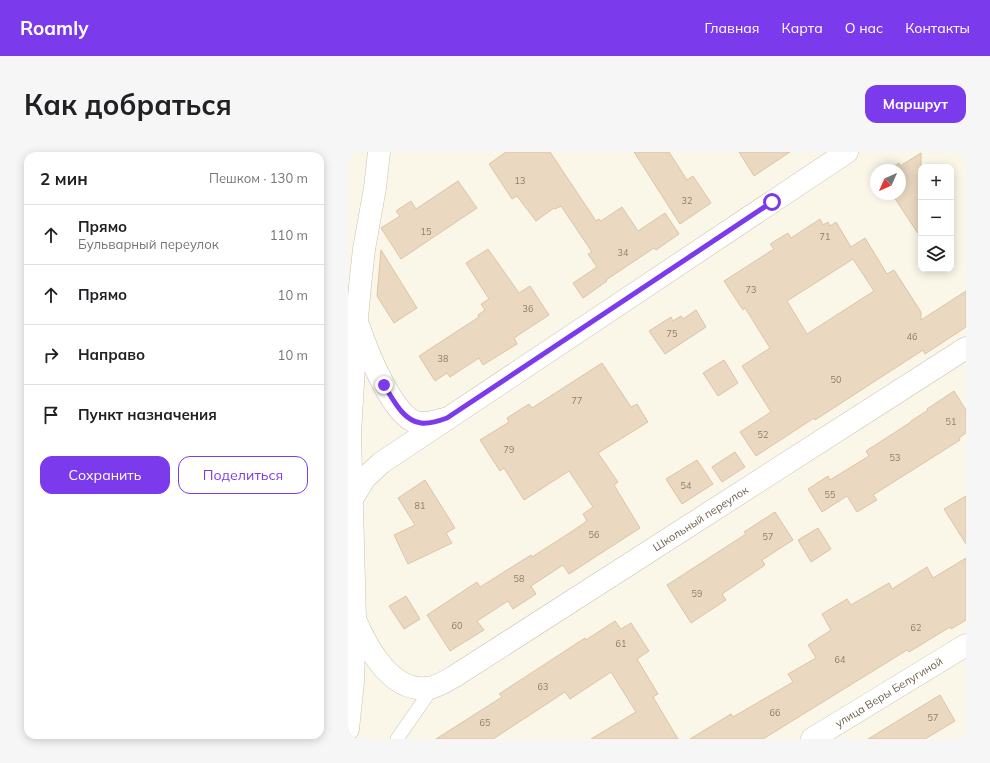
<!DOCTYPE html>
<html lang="ru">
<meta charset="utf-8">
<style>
:root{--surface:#fff;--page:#f6f6f6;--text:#202124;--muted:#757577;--line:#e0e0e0;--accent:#7c3aed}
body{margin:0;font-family:Mulish,sans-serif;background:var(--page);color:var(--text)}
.controls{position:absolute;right:12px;top:12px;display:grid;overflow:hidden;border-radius:8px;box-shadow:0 2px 10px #0003}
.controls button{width:36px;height:36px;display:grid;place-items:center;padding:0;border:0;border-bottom:1px solid var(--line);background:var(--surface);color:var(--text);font:20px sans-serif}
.compass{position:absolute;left:522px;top:12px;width:36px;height:36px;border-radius:50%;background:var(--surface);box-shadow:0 2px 10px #0003;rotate:225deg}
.stop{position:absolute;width:12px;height:12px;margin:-9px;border:3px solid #7c3aed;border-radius:50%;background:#fff}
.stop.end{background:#7c3aed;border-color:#fff;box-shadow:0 1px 4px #0008}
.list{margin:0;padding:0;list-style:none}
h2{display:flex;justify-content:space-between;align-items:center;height:52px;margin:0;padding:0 16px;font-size:17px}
h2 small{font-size:13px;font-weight:400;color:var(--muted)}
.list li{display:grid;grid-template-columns:26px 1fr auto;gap:12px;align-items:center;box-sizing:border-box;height:60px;padding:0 16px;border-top:1px solid var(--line)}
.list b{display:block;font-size:15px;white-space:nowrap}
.list p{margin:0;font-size:13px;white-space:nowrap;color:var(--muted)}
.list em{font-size:13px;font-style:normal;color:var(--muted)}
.actions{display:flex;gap:8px;padding:12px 16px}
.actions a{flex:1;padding:9px 0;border:1px solid var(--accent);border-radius:12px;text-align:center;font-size:14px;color:var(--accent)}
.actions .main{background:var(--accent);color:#fff}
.icon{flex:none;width:22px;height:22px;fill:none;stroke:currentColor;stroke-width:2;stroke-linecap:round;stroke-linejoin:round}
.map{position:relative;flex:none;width:618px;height:587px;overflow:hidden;border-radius:12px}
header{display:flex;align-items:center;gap:24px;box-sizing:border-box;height:56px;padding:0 20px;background:var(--accent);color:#fff}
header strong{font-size:19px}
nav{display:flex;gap:22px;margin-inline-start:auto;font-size:14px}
.intro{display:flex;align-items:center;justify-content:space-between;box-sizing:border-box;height:96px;padding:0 24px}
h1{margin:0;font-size:28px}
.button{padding:10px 18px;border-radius:12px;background:var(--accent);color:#fff;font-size:14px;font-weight:700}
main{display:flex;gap:24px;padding:0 24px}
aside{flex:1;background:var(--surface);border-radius:12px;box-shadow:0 2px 10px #0003}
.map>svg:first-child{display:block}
</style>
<header>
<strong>Roamly</strong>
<nav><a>Главная</a><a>Карта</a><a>О нас</a><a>Контакты</a></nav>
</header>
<div class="intro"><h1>Как добраться</h1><a class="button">Маршрут</a></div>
<main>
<aside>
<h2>2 мин<small>Пешком · 130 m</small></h2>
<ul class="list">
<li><svg class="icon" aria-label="ahead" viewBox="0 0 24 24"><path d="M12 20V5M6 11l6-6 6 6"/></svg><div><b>Прямо</b><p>Бульварный переулок</p></div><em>110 m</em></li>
<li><svg class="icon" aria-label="ahead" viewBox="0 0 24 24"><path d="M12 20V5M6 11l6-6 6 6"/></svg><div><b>Прямо</b></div><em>10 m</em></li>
<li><svg class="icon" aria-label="right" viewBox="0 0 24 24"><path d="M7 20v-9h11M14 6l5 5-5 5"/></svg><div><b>Направо</b></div><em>10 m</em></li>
<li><svg class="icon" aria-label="arrive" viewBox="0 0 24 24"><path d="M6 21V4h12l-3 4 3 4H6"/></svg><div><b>Пункт назначения</b></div></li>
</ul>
<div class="actions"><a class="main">Сохранить</a><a>Поделиться</a></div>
</aside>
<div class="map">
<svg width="618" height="587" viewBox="0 0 618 587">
<rect width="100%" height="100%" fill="#faf6e8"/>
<g fill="#ead8c1" stroke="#ddc4a5" fill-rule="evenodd">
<polygon points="158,0 202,0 248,69 251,67 253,69 274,55 290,79 317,61 331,82 308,98 306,96 258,128 259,129 235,146 225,131 249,115 240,102 244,100 213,54 207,57 206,56 188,69 169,44 164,47 141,12"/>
<polygon points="286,0 321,0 339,28 345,24 363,51 332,72"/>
<polygon points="391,0 442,0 406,24"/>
<polygon points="573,1 573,86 544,42 552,42 552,18 540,18 551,11 552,14"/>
<polygon points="110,29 129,56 53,107 33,76 52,64 48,59 63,49 68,57"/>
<path d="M472,67L475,73L480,70L482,74L488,70L503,95L517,86L539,122L546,118L573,160V168L618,139V175L577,202L575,198L467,268L466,266L408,304L392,280L423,260L394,214L422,196L397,156L395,158L376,129L426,97L422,92L440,81L443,86ZM505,107L526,139L459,182L439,149Z"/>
<polygon points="140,97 171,141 182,134 201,163 166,186 169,192 135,213 131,206 102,225 99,221 87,229 71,204 131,165 130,163 137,158 133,152 141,147 118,111"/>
<polygon points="33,98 69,156 46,171 29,144"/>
<polygon points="348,158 358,175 317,202 301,179 323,165 325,169 333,164 335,167"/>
<polygon points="376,208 390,231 370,244 355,221"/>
<polygon points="254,211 283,255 289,252 300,270 250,301 270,330 266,333 292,376 221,422 215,413 183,434 188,442 165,457 160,449 129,469 136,478 102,499 79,463 129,430 132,435 183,403 184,405 223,380 239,369 235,362 245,355 221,319 176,348 156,316 152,319 132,288 161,270 159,266 181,252 184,256"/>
<polygon points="606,239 618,258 618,281 611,286 612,288 525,343 529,348 509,360 499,344 474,360 460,337 480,324 482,328 521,304 518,299 563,270 563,269 580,258 579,257"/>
<polygon points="387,300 397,315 374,330 364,315"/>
<polygon points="349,308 365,332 334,352 318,327"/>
<polygon points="77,328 107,376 98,381 104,391 60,412 46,383 67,373 50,346"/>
<polygon points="618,344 618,392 596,357"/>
<polygon points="427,360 445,388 414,408 417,413 374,442 378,448 343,471 319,433 398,382 396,380"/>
<polygon points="470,376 483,397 463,410 450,388"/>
<polygon points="618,406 618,468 603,477 602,475 561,500 559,498 415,587 342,587 383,562 385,565 445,530 440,522 468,506 460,493 483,478 474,462 499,447 503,453 541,431 544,437 579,415 585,426"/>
<polygon points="58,444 72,467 56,477 41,454"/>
<polygon points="267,469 273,477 283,471 301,499 289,507 310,542 305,545 330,587 243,587 288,560 263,520 222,547 217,540 145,587 88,587 154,545 151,542 237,486 238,488"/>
<polygon points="592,543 607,569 577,587 520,587"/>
</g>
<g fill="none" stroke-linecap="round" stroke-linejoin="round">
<defs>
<polyline id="service" points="49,587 85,535"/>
<g id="minor">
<path d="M11,175C19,199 41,254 63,268C73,274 85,270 96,267"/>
<polyline points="4,347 17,326 33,311 499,0"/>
<path id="s1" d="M7,467C19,496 45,545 85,535C92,533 100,528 107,524L618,196"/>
<polyline points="0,577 5,530 7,467 2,281 9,166 12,134 16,97 27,36 31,0"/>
<path id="s2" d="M464,587L618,493"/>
</g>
</defs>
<use href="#service" stroke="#cbc0af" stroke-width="14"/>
<use href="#minor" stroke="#cbc0af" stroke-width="23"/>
<use href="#service" stroke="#fff" stroke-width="13"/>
<use href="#minor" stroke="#fff" stroke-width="22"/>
</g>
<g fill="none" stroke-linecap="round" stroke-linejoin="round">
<path stroke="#7c3aed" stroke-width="5" d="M36,233C45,247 55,269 73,271C82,272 91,269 99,266L424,50"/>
</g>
<g text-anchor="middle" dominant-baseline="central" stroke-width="3" stroke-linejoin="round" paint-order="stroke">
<g font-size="9" fill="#8f7f6c">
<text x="172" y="28">13</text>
<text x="339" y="48">32</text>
<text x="78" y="79">15</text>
<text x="477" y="84">71</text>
<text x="275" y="100">34</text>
<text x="403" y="137">73</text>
<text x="180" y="156">36</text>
<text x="324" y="181">75</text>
<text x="564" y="184">46</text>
<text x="95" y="206">38</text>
<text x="488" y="227">50</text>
<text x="229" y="248">77</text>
<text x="603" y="269">51</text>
<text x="415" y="282">52</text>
<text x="161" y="297">79</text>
<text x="547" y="305">53</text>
<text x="338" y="333">54</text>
<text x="482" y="342">55</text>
<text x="72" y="353">81</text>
<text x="246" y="382">56</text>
<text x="420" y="384">57</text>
<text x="171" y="426">58</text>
<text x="349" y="441">59</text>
<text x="109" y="473">60</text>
<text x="568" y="475">62</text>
<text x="273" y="491">61</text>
<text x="492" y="507">64</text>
<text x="195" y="534">63</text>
<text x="427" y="560">66</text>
<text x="585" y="565">57</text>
<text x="137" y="570">65</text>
</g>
<g font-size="11" fill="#71614f" stroke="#fdfaee">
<text stroke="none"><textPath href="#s1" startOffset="429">Школьный переулок</textPath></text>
<text stroke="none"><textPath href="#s2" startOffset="90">улица Веры Белугиной</textPath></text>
</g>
</g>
</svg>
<div class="controls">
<button>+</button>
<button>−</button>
<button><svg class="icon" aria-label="layers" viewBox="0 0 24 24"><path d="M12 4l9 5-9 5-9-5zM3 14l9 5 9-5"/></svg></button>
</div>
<svg class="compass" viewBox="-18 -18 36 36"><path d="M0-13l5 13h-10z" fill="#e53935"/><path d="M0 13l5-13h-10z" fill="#757577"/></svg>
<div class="stop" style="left:424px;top:50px"></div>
<div class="stop end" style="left:36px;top:233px"></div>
</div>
</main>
